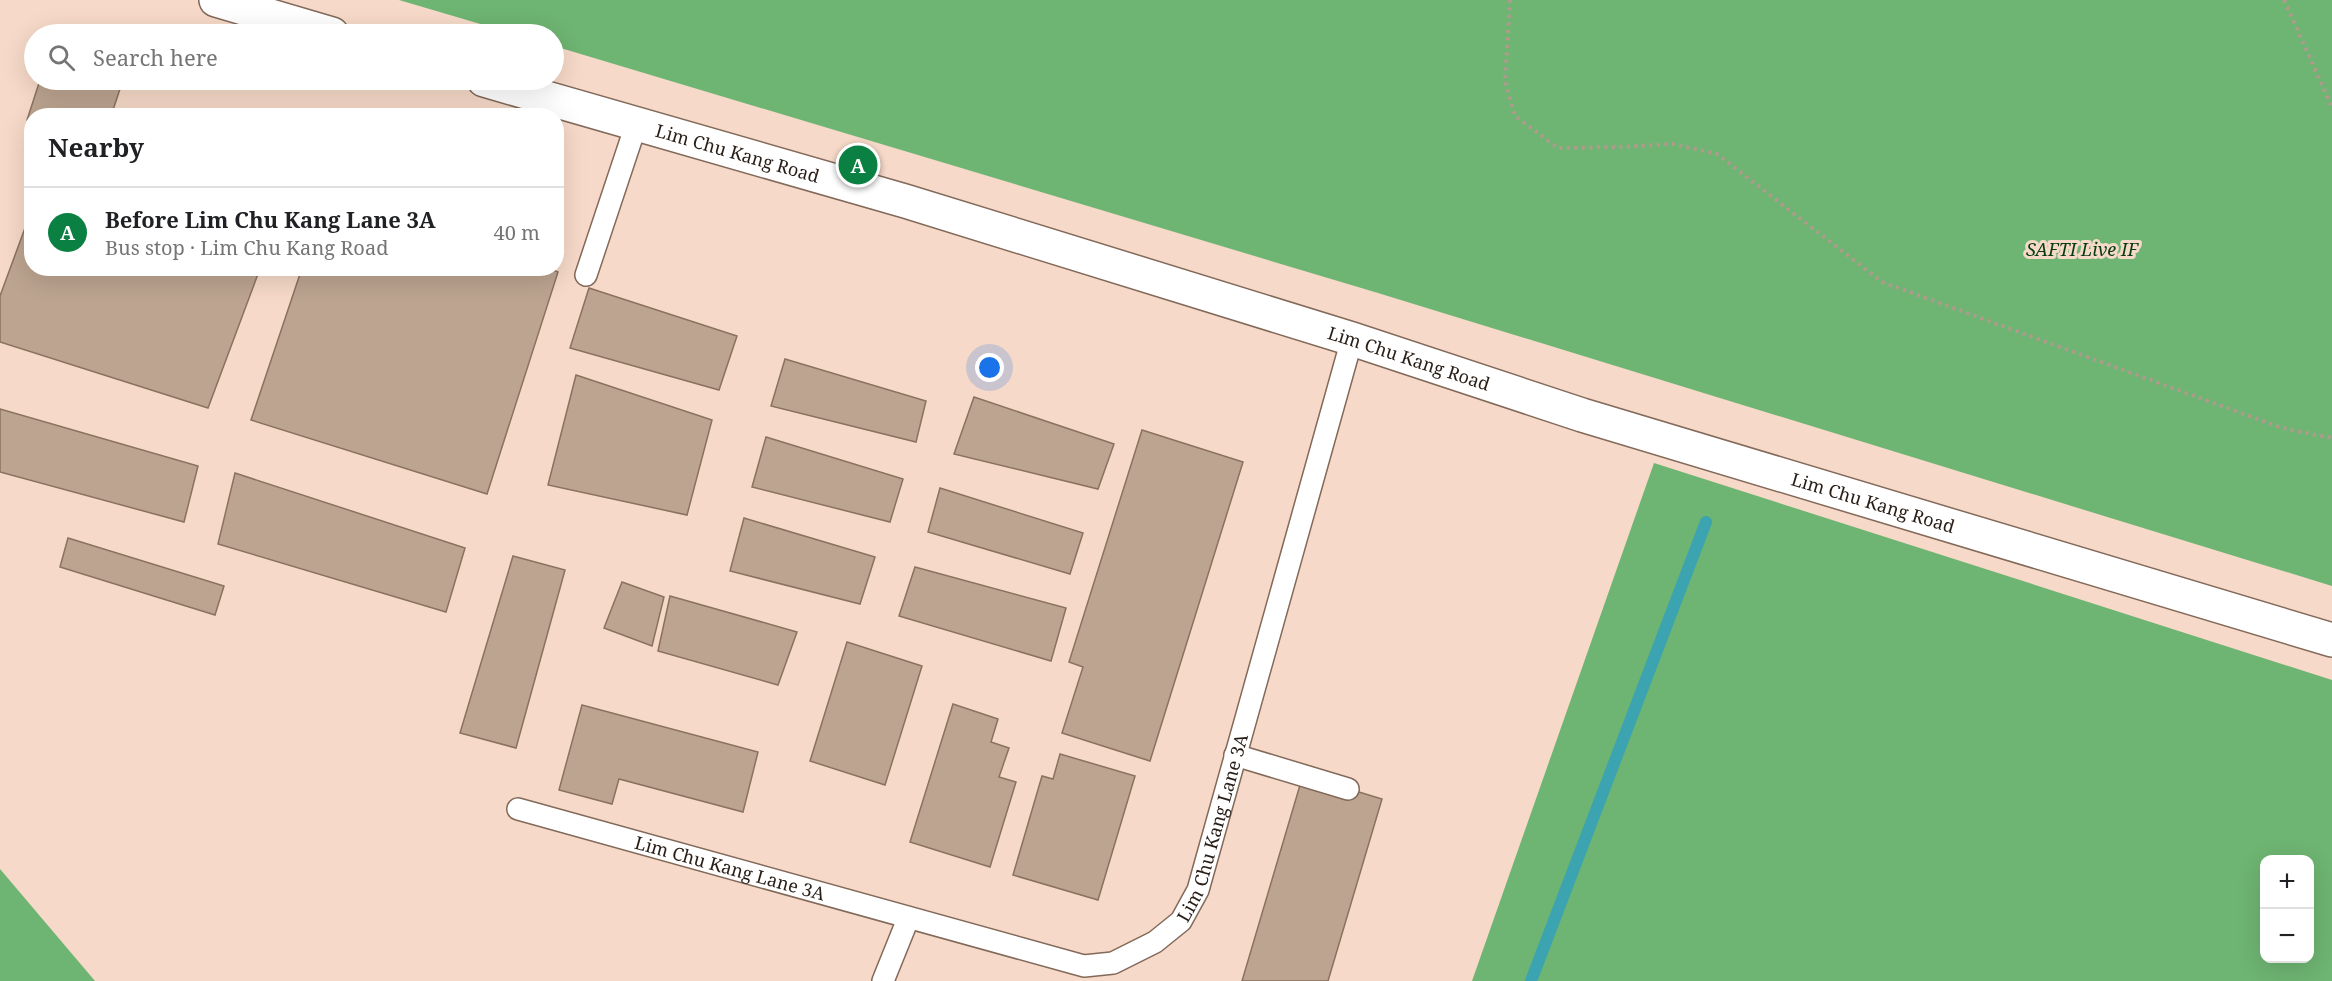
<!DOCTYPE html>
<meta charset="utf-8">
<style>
:root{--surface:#fff;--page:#f6f6f6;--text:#202124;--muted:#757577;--line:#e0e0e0;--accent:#0b8043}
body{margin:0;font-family:"Noto Serif",serif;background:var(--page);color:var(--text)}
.controls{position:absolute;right:18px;bottom:18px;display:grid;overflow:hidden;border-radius:12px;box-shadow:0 6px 24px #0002}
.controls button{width:54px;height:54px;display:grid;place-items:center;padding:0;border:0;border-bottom:2px solid var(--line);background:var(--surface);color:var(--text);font:30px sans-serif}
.you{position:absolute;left:990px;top:368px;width:21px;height:21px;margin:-15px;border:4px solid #fff;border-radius:50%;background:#1a73e8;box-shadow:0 0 0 9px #1a73e833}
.badge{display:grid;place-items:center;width:39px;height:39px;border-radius:50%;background:var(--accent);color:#fff;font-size:20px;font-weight:700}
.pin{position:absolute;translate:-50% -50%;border:3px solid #fff;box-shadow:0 2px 6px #0006}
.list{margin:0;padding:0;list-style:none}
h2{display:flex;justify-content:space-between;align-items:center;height:78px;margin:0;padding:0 24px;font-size:26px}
h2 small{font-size:20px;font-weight:400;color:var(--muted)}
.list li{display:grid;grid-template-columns:39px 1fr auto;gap:18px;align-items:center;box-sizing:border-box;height:90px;padding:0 24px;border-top:2px solid var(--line)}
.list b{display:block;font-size:22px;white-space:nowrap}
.list p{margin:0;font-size:20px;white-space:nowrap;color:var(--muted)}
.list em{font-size:20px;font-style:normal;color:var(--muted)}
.icon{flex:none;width:33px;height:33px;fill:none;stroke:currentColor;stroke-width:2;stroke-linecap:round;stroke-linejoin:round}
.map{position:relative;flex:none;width:2332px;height:981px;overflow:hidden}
.search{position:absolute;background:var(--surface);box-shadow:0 6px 24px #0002;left:24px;top:24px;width:540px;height:66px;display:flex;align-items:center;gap:15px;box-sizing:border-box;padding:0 21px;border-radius:33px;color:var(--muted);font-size:22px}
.panel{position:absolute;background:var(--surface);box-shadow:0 6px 24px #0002;left:24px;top:108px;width:540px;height:168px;border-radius:24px}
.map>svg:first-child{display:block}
</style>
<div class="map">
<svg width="2332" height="981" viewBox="0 0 2332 981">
<rect width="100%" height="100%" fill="#f6d9c8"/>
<g fill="#6eb472" fill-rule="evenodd">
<polygon points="399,0 2332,0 2332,586 1378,293 554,46 554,34 514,34"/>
<path d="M1654,463L2332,680V981H1472ZM2264,860H2310V958H2264Z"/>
<polygon points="0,869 95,981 0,981"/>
</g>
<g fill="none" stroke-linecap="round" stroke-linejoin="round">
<polyline stroke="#3ca3b0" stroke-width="12" points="1531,981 1706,522"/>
</g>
<g fill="#bca490" stroke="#89725f" stroke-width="1.5">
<polygon points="40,80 123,80 111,116 32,116 32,122 27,120"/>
<polygon points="32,209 32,268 239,268 258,274 208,408 0,342 0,296"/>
<polygon points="302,268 548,268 558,272 487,494 251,420"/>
<polygon points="589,288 737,336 719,390 570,348"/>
<polygon points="785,359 926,401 916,442 771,406"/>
<polygon points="576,375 712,420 687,515 548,485"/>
<polygon points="974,397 1114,444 1098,489 954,454"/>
<polygon points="0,409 198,466 184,522 0,472"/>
<polygon points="1142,430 1243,462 1150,761 1062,733 1083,667 1069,662"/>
<polygon points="766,437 903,479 890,522 752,487"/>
<polygon points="235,473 465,548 446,612 218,544"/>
<polygon points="940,488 1083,533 1070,574 928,532"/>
<polygon points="744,518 875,557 860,604 730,571"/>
<polygon points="68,538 224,586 215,615 60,567"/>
<polygon points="513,556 565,570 516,748 460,733"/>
<polygon points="915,567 1066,608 1051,661 899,616"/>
<polygon points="622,582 664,597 652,646 604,628"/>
<polygon points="670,596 797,632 778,685 658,651"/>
<polygon points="847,642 922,666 885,785 810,761"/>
<polygon points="953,704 998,719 991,742 1009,748 999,777 1016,782 990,867 910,842"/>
<polygon points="582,705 758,752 743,812 619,779 612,804 559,790"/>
<polygon points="1060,754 1135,776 1098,900 1013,875 1042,776 1053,779"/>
<polygon points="1303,775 1382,799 1328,981 1242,981"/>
</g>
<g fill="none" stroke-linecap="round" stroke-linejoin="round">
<defs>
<g id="service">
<polyline points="586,275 636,125"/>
<polyline points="1235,755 1348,789"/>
<path id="s1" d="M518,809L1084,966L1113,963L1155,942L1181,921L1198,890L1352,339"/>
<polyline points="883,981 908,919"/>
</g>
<g id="secondary">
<polyline points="216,0 332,34"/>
<path id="s2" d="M484,80L905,201L1352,339L1582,415L2332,640"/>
</g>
</defs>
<use href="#service" stroke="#826959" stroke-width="24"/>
<use href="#secondary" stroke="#826959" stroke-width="36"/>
<g stroke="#b19a8d" stroke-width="4" stroke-dasharray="3 4.5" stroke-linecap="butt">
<polyline points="1510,0 1505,81 1515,116 1558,148 1620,147 1673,144 1717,154 1882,282 2282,428 2332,438"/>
<polyline points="2284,0 2332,107"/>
</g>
<use href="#service" stroke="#fff" stroke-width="21"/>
<use href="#secondary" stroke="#fff" stroke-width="33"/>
</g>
<g text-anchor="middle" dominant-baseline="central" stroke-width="6" stroke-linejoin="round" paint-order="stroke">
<g font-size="18" fill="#281e17" stroke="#f6d9c8">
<text stroke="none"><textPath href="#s2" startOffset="264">Lim Chu Kang Road</textPath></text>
<text stroke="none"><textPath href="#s2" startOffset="966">Lim Chu Kang Road</textPath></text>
<text stroke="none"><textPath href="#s2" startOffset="1452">Lim Chu Kang Road</textPath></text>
<text stroke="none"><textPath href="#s1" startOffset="796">Lim Chu Kang Lane 3A</textPath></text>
<text stroke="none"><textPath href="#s1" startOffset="220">Lim Chu Kang Lane 3A</textPath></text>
</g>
<g font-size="18" font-style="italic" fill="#073c10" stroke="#f6d9c8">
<text x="2082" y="249">SAFTI Live IF</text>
</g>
</g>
</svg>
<div class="controls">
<button>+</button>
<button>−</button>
</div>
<div class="you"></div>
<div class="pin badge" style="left:858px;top:165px">A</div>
<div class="search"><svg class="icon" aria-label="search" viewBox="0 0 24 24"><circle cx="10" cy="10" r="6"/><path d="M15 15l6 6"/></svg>Search here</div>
<section class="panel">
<h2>Nearby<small></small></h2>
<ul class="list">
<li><span class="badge">A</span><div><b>Before Lim Chu Kang Lane 3A</b><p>Bus stop · Lim Chu Kang Road</p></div><em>40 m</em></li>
</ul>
</section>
</div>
